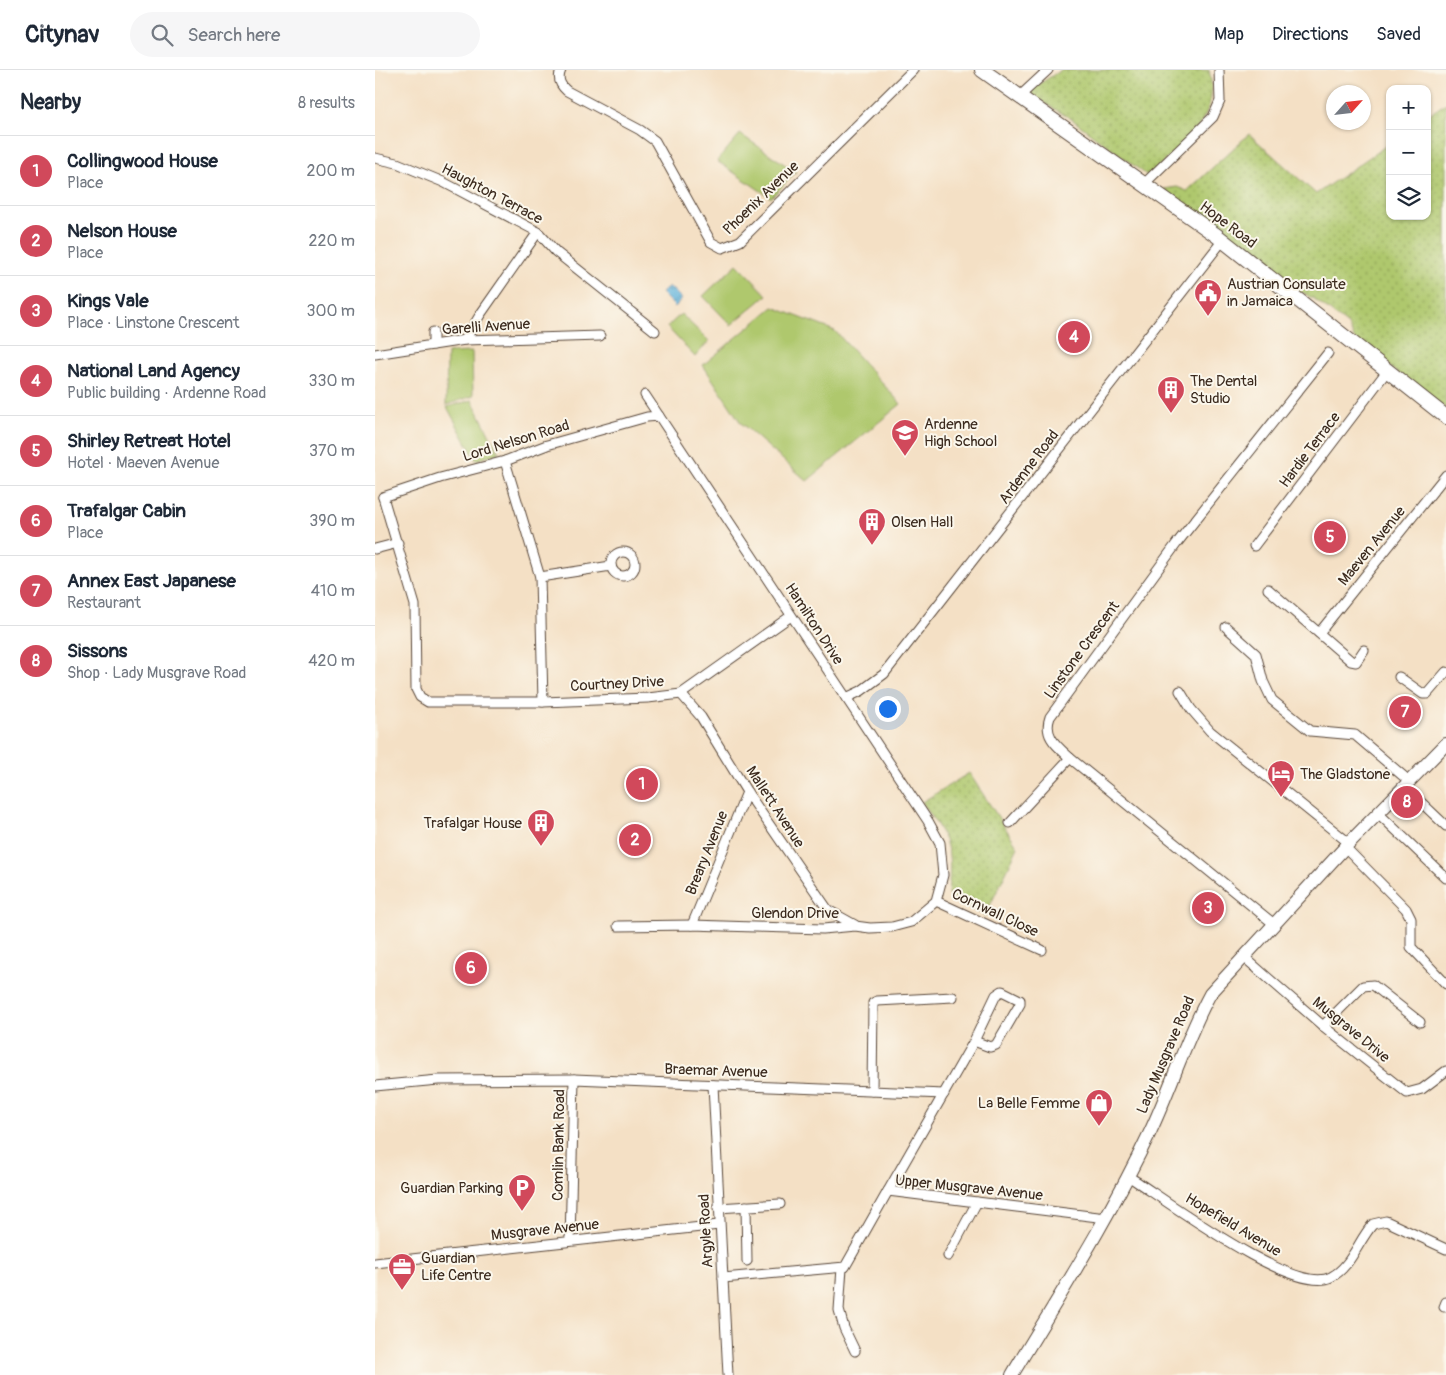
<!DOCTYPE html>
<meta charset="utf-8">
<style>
:root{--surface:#fff;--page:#f6f6f7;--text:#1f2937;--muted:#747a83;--line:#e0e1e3;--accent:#d1495b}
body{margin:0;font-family:Pangolin,sans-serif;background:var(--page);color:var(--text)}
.controls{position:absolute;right:15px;top:15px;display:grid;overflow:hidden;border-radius:10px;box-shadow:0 1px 4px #0004}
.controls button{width:45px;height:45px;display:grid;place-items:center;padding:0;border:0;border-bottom:1px solid var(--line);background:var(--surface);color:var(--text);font:25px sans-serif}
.compass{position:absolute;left:951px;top:15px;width:45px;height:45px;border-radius:50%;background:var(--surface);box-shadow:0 1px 4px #0004;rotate:63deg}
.you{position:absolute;left:512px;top:638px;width:18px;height:18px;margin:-12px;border:4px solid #fff;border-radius:50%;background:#1a73e8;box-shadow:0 0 0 8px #1a73e833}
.badge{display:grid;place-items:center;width:32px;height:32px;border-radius:50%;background:var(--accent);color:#fff;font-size:16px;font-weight:700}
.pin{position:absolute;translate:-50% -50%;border:2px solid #fff;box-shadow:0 1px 5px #0006}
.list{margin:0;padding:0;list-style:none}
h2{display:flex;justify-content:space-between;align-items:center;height:65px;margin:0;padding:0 20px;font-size:21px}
h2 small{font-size:16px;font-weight:400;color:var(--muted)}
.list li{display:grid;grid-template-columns:32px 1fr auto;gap:15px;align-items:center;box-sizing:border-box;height:70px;padding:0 20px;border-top:1px solid var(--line)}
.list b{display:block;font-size:19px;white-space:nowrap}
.list p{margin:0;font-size:16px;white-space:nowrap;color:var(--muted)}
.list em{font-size:16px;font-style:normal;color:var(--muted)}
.icon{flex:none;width:28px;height:28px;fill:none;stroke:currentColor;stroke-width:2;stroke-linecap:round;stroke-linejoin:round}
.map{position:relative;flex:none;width:1071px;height:1305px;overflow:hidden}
header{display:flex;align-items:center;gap:30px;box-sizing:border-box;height:70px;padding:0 25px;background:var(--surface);border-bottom:1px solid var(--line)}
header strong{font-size:24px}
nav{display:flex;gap:28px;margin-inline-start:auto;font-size:18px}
.search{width:350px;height:45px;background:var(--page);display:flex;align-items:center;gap:12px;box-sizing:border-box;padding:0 18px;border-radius:28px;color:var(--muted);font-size:19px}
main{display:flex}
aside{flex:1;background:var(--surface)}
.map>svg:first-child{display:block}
</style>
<header>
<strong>Citynav</strong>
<div class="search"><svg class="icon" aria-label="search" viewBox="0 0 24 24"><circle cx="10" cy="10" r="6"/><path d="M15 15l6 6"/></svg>Search here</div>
<nav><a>Map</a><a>Directions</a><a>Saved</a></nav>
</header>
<main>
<aside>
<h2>Nearby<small>8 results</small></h2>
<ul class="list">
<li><span class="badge">1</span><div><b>Collingwood House</b><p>Place</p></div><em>200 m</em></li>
<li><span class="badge">2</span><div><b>Nelson House</b><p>Place</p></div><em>220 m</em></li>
<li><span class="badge">3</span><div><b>Kings Vale</b><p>Place · Linstone Crescent</p></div><em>300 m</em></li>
<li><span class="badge">4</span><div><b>National Land Agency</b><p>Public building · Ardenne Road</p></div><em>330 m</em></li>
<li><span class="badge">5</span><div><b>Shirley Retreat Hotel</b><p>Hotel · Maeven Avenue</p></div><em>370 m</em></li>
<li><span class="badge">6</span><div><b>Trafalgar Cabin</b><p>Place</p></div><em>390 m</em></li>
<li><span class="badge">7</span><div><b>Annex East Japanese</b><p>Restaurant</p></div><em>410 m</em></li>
<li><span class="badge">8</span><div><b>Sissons</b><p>Shop · Lady Musgrave Road</p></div><em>420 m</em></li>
</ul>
</aside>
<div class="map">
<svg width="1071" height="1305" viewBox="0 0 1071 1305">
<defs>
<pattern id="park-dots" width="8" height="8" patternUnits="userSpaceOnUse" patternTransform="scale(1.25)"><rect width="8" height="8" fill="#afc86d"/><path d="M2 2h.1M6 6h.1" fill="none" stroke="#90a359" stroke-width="1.8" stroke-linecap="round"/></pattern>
<pattern id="water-waves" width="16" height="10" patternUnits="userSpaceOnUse" patternTransform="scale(1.25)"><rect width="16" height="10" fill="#61b3dc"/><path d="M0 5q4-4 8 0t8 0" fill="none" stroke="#5192b2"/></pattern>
</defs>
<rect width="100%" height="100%" fill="#fbf7ec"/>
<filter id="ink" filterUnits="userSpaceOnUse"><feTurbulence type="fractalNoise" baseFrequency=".02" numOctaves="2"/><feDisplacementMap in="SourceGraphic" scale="10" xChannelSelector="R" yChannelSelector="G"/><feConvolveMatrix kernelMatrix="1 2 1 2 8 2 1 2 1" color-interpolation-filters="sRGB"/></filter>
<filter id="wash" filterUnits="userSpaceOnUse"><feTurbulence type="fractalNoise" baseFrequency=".0096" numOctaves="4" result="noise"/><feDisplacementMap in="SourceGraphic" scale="20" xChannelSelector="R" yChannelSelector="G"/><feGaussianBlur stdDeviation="1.12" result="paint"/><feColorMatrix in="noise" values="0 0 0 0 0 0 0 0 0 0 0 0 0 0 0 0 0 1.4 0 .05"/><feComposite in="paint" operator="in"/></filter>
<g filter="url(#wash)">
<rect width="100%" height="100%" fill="#f4e0c5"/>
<g fill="#afc86d" stroke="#757946">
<polygon points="365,64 421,102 396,128 342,91"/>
<polygon points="362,194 392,225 356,255 328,226"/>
<polygon points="398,237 460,261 526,334 432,411 366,353 328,295"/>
<polygon points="306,244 334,271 320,287 292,257"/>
<polygon points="97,282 98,326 71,335 72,283"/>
<polygon points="97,330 124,383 101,390 72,337"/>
</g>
<g fill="url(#park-dots)" stroke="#757946">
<path d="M686,0H834C847,51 805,75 773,106L695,48L655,25L658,18Z"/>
<polygon points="1071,33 1071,339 981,272 973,255 939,229 921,219 873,186 789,119 802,117 812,121 874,64 941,124 1015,73 1015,146 1052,146 1052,46"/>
<path d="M594,703L643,777L610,846L573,824C578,778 573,770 547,732Z"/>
</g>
<polygon fill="url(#water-waves)" stroke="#4e6e7d" points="294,216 307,229 300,237 286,223"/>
</g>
<g filter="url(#ink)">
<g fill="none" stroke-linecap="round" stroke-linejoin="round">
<defs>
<g id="street">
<path d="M186,0C182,9 185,15 192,21L265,60L280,71L336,172L347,178L365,171L538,0"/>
<polyline points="645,26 673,0"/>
<polyline points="0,88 22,93 68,112 163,162 181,182 280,261"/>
<polyline points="769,114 838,47 845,31 844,0"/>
<polyline points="90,270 105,245 163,162"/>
<polyline points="58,275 58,262"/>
<polyline points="0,284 90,270 225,266"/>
<polyline points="130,391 165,507 168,632"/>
<polyline points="8,427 40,535 41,619 45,627 53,632 168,632 273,628 306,624 416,546"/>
<polyline points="8,427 65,408 130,391 172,375 272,347 284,346"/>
<polyline points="879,476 1012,301"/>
<polyline points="0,479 23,473"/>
<circle cx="248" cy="494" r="12"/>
<polyline points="165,507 236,496"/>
<polyline points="893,519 976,591 981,592 989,580"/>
<polyline points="851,557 881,584 888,611 897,630 935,661 980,665 1034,711"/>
<polyline points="944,563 1071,405"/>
<polyline points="1024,607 1048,624 1052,624 1071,602"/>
<polyline points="805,621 816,639 835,661 974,773"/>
<polyline points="306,624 326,647 372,722 453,840 480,855"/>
<polyline points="471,628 486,621 509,604 848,170"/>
<polyline points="1029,716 1071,756"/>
<polyline points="1003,743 1071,808"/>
<polyline points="635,753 695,688"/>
<polyline points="971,778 1031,839 1036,849 1036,877 1071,914"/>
<polyline points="561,831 667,880"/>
<path d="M899,854L695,688C682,676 668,666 675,647L802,473L953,283"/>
<polyline points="317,855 372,722"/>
<polyline points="243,856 317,855 448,859 480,856 495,858 517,857 536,852 561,831 568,805 565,773 553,751 270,325"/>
<polyline points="869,887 948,956 1032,1023 1047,1019 1071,1001"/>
<polyline points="948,956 988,916 998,915 1045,952"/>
<polyline points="338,1015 353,1305"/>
<polyline points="0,1016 63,1010 199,1009 569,1024"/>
<polyline points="497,1021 498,933 502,931 578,927"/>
<path d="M753,1106C788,1128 920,1227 956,1207C976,1197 983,1171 998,1154L1011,1151L1071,1179"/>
<polyline points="513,1121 599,971 621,925 627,921 645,930 645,934 621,975 615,977 599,971"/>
<polyline points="371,1136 372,1191"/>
<polyline points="343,1138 405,1134"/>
<polyline points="195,1171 199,1009"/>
<polyline points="573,1186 602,1132"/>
<polyline points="0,1193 344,1155"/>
<polyline points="467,1198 464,1240 469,1258 480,1281"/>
<polyline points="348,1208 470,1197 513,1121 731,1148"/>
<polyline points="1069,1237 1071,1232"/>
</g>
<path id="secondary" d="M637,1305C685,1225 736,1145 776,1060C797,1015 811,968 835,924L974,773L1071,674"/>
<polyline id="primary" points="607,0 841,165 1071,347"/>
</defs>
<use href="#street" stroke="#574537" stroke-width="11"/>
<use href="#secondary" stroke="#574537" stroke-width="14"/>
<use href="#primary" stroke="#574537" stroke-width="16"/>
<use href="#street" stroke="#fff" stroke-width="9"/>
<use href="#secondary" stroke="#fff" stroke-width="12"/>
<use href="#primary" stroke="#fff" stroke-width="14"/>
</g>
</g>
<defs>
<symbol id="civic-pin" viewBox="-11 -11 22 30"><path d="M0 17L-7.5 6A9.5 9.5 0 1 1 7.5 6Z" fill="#d1495b" stroke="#fbf7ec"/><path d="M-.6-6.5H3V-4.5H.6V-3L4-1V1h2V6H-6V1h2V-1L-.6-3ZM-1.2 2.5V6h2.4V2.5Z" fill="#fff"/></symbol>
<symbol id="building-pin" viewBox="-11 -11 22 30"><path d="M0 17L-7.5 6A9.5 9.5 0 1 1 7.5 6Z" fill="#d1495b" stroke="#fbf7ec"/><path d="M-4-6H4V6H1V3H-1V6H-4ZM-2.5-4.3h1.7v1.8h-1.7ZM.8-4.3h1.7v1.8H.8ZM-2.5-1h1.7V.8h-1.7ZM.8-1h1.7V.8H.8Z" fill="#fff"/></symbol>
<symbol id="school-pin" viewBox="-11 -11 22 30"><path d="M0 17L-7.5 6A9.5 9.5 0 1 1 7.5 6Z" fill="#d1495b" stroke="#fbf7ec"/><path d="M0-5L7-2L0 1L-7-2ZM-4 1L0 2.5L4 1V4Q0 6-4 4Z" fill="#fff"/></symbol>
<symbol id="hotel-pin" viewBox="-11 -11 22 30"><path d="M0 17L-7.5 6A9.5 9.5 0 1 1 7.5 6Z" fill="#d1495b" stroke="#fbf7ec"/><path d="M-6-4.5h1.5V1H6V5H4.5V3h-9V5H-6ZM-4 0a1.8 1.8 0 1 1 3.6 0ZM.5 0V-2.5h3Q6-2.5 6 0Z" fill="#fff"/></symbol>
<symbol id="shop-pin" viewBox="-11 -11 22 30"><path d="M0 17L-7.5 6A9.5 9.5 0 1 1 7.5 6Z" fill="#d1495b" stroke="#fbf7ec"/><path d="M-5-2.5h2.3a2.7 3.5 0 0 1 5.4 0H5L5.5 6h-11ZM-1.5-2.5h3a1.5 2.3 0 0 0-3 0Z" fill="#fff"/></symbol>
<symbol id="parking-pin" viewBox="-11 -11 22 30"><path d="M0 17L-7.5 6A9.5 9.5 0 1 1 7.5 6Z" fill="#d1495b" stroke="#fbf7ec"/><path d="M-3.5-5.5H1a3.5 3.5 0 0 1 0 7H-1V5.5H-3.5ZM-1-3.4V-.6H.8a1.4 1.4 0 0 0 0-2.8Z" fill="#fff"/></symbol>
<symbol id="office-pin" viewBox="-11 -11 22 30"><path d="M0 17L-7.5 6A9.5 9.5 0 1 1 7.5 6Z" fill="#d1495b" stroke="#fbf7ec"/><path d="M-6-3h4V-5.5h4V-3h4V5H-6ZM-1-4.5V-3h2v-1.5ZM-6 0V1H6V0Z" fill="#fff"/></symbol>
</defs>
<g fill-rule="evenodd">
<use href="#civic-pin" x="817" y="207" width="32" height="43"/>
<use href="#building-pin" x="780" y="304" width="32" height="43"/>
<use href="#school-pin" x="514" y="347" width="32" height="43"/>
<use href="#building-pin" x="481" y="436" width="32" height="43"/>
<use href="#hotel-pin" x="890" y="688" width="32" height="43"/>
<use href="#building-pin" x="150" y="737" width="32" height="43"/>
<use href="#shop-pin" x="708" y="1017" width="32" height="43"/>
<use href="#parking-pin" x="131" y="1102" width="32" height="43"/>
<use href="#office-pin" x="11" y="1181" width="32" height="43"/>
</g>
<g text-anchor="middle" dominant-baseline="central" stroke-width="4" stroke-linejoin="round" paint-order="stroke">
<g font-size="15" fill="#3b2a1e" stroke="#fbf7ec">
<text transform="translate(117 124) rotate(28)">Haughton Terrace</text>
<text transform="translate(386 128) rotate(-44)">Phoenix Avenue</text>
<text transform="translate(853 155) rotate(37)">Hope Road</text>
<text transform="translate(111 257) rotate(-4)">Garelli Avenue</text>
<text transform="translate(141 371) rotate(-17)">Lord Nelson Road</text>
<text transform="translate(935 380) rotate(-53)">Hardie Terrace</text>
<text transform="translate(654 397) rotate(-53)">Ardenne Road</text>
<text transform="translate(997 476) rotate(-51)">Maeven Avenue</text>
<text transform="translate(439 554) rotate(57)">Hamilton Drive</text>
<text transform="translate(707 580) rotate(-54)">Linstone Crescent</text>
<text transform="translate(242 614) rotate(-3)">Courtney Drive</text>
<text transform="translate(400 737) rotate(57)">Mallett Avenue</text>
<text transform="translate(332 783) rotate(-68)">Breary Avenue</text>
<text x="420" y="843">Glendon Drive</text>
<text transform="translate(620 843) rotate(25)">Cornwall Close</text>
<text transform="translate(976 960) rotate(39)">Musgrave Drive</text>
<text transform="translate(791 985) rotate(-67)">Lady Musgrave Road</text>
<text transform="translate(341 1001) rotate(2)">Braemar Avenue</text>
<text transform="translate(184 1075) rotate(-89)">Comlin Bank Road</text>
<text transform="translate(594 1118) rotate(6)">Upper Musgrave Avenue</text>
<text transform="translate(858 1155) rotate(31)">Hopefield Avenue</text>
<text transform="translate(170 1160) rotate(-6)">Musgrave Avenue</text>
<text transform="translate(331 1161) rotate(-93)">Argyle Road</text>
</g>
<g font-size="15" fill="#3b2a1e" stroke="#fbf7ec" text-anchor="start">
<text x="852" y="214">Austrian Consulate<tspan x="852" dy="17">in Jamaica</tspan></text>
<text x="815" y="311">The Dental<tspan x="815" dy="17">Studio</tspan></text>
<text x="549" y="354">Ardenne<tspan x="549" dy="17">High School</tspan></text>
<text x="516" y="452">Olsen Hall</text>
<text x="925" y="704">The Gladstone</text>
<text x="147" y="753" text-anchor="end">Trafalgar House</text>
<text x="705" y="1033" text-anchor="end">La Belle Femme</text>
<text x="128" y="1118" text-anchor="end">Guardian Parking</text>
<text x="46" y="1188">Guardian<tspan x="46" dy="17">Life Centre</tspan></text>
</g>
</g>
</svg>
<div class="controls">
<button>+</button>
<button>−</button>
<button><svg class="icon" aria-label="layers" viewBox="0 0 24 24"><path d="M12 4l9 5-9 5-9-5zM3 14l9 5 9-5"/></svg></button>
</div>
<svg class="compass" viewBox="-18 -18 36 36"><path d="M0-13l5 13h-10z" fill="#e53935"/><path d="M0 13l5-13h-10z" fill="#747a83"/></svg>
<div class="you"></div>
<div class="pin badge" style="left:267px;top:714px">1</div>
<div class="pin badge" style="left:260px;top:770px">2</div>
<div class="pin badge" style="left:833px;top:838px">3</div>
<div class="pin badge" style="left:699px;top:267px">4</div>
<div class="pin badge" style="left:955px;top:467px">5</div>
<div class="pin badge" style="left:96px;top:898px">6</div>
<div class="pin badge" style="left:1030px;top:642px">7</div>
<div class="pin badge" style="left:1032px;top:732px">8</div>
</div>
</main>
